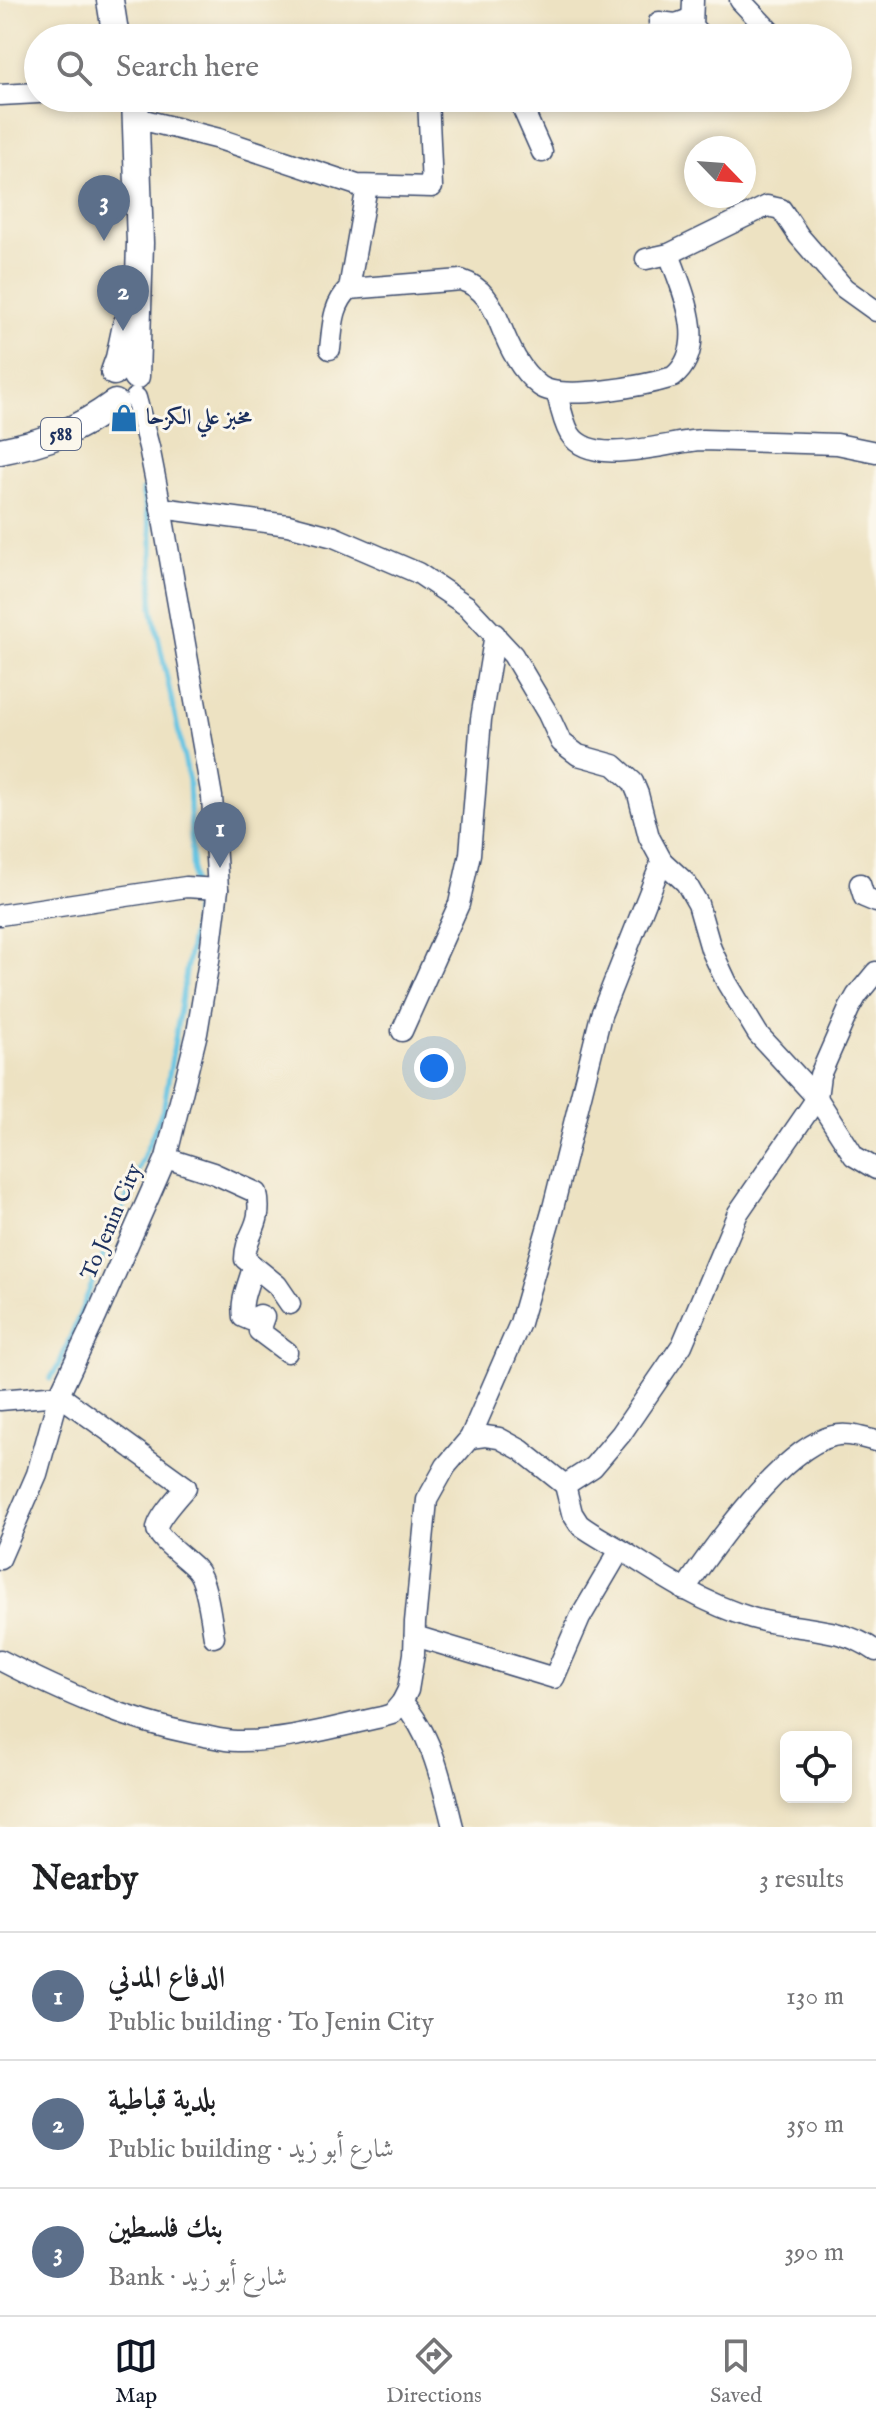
<!DOCTYPE html>
<meta charset="utf-8">
<style>
:root{--surface:#fff;--page:#f6f6f6;--text:#202124;--muted:#757577;--line:#e0e0e0;--accent:#111827}
body{margin:0;font-family:"IM FELL English",Amiri,serif;background:var(--page);color:var(--text)}
.controls{position:absolute;right:24px;bottom:24px;display:grid;overflow:hidden;border-radius:12px;box-shadow:0 4px 12px #0003}
.controls button{width:72px;height:72px;display:grid;place-items:center;padding:0;border:0;border-bottom:2px solid var(--line);background:var(--surface);color:var(--text);font:40px sans-serif}
.compass{position:absolute;left:684px;top:136px;width:72px;height:72px;border-radius:50%;background:var(--surface);box-shadow:0 4px 12px #0003;rotate:115deg}
.you{position:absolute;left:434px;top:1068px;width:28px;height:28px;margin:-20px;border:6px solid #fff;border-radius:50%;background:#1a73e8;box-shadow:0 0 0 12px #1a73e833}
.badge{display:grid;place-items:center;width:52px;height:52px;border-radius:50%;background:var(--accent);color:#fff;font-size:26px;font-weight:700}
.pin{position:absolute;translate:-50% -66px;filter:drop-shadow(0 2px 4px #0008)}
.pin::after{content:'';position:absolute;top:42px;width:28px;height:24px;background:inherit;clip-path:polygon(0 0,100% 0,50% 100%)}
.list{margin:0;padding:0;list-style:none}
h2{display:flex;justify-content:space-between;align-items:center;height:104px;margin:0;padding:0 32px;font-size:34px}
h2 small{font-size:26px;font-weight:400;color:var(--muted)}
.list li{display:grid;grid-template-columns:52px 1fr auto;gap:24px;align-items:center;box-sizing:border-box;height:128px;padding:0 32px;border-top:2px solid var(--line)}
.list b{display:block;font-size:30px;white-space:nowrap}
.list p{margin:0;font-size:26px;white-space:nowrap;color:var(--muted)}
.list em{font-size:26px;font-style:normal;color:var(--muted)}
.icon{flex:none;width:44px;height:44px;fill:none;stroke:currentColor;stroke-width:2;stroke-linecap:round;stroke-linejoin:round}
.map{position:relative;flex:none;width:876px;height:1827px;overflow:hidden}
.search{position:absolute;background:var(--surface);box-shadow:0 4px 12px #0003;left:24px;right:24px;top:24px;height:88px;display:flex;align-items:center;gap:20px;box-sizing:border-box;padding:0 28px;border-radius:44px;color:var(--muted);font-size:30px}
.sheet{height:488px;background:var(--surface)}
nav{display:flex;justify-content:space-around;align-items:center;box-sizing:border-box;height:112px;border-top:2px solid var(--line);background:var(--surface);font-size:22px;color:var(--muted)}
nav a{display:grid;justify-items:center;gap:4px}
nav .on{color:var(--accent)}
.map>svg:first-child{display:block}
</style>
<div class="map">
<svg width="876" height="1827" viewBox="0 0 876 1827">
<rect width="100%" height="100%" fill="#fbf7ec"/>
<filter id="ink" filterUnits="userSpaceOnUse"><feTurbulence type="fractalNoise" baseFrequency=".0125" numOctaves="2"/><feDisplacementMap in="SourceGraphic" scale="16" xChannelSelector="R" yChannelSelector="G"/><feConvolveMatrix kernelMatrix="1 2 1 2 8 2 1 2 1" color-interpolation-filters="sRGB"/></filter>
<filter id="wash" filterUnits="userSpaceOnUse"><feTurbulence type="fractalNoise" baseFrequency=".006" numOctaves="4" result="noise"/><feDisplacementMap in="SourceGraphic" scale="32" xChannelSelector="R" yChannelSelector="G"/><feGaussianBlur stdDeviation="1.8" result="paint"/><feColorMatrix in="noise" values="0 0 0 0 0 0 0 0 0 0 0 0 0 0 0 0 0 1.4 0 .05"/><feComposite in="paint" operator="in"/></filter>
<g filter="url(#wash)">
<rect width="100%" height="100%" fill="#ede2c2"/>
<g fill="none" stroke-linecap="round" stroke-linejoin="round">
<g stroke="#65c4e3" stroke-width="5">
<polyline points="142,490 152,539 152,608 189,781 193,883"/>
<polyline points="50,1379 59,1365 164,1106 195,917 194,893"/>
</g>
</g>
</g>
<g filter="url(#ink)">
<g fill="none" stroke-linecap="round" stroke-linejoin="round">
<defs>
<g id="minor">
<polyline points="693,0 692,26 703,38"/>
<polyline points="740,0 776,38"/>
<polyline points="659,22 676,24 692,18"/>
<polyline points="0,95 38,93"/>
<polyline points="518,98 542,152"/>
<polyline points="136,118 219,139 357,185 432,187 428,98"/>
<polyline points="646,259 669,254 767,206 781,209 799,236 844,288 876,311"/>
<path d="M349,289L461,280C483,287 492,304 500,324C509,347 520,371 540,386C561,402 647,385 673,377C710,347 682,290 669,254"/>
<path d="M330,349C333,326 332,306 349,289L367,186"/>
<path d="M557,393C560,406 563,422 570,434C592,469 670,441 702,440L837,444L876,452"/>
<polyline points="161,508 288,525 334,537 418,573 467,606 513,655 548,714 561,742 578,755 614,765 633,782 638,794 649,837 662,861 686,883 698,904 711,949 727,983 758,1034 817,1098 854,1156 876,1169"/>
<polyline points="860,884 864,897 876,902"/>
<polyline points="0,915 186,887 218,889"/>
<polyline points="402,1031 459,904 470,854 481,719 495,634"/>
<path d="M166,1158L213,1173L257,1193C264,1227 245,1233 245,1259L277,1285L290,1304"/>
<path d="M253,1267C249,1284 240,1299 243,1317L250,1320L260,1315L264,1317L259,1331L287,1352"/>
<path d="M0,1400L59,1395L186,1487C179,1495 157,1519 157,1529C157,1538 189,1561 196,1569C207,1581 211,1620 214,1637"/>
<path d="M470,1438L485,1436L499,1438L521,1450L565,1485L572,1513L579,1524C593,1535 610,1543 626,1553C666,1579 705,1604 752,1618C793,1630 840,1625 876,1651"/>
<polyline points="565,1485 593,1467 621,1434 682,1345 738,1213 817,1098 820,1075 849,1009 857,995 876,972"/>
<polyline points="0,1559 37,1474 59,1395 96,1317 166,1158 197,1033 209,961 218,889 212,797 161,508 149,447 136,398"/>
<path d="M684,1590C713,1548 782,1448 833,1436C848,1432 862,1438 876,1441"/>
<polyline points="415,1636 554,1678 580,1618 620,1550"/>
<path d="M0,1660C62,1692 125,1720 194,1734C208,1736 223,1741 237,1741C285,1742 334,1727 382,1717L392,1714L402,1702L408,1690L414,1654L415,1622L427,1500L446,1466L470,1438L520,1323L552,1212L601,1015L662,861"/>
<path d="M402,1702C433,1735 442,1784 453,1827"/>
</g>
<g id="major">
<polyline points="110,0 116,38"/>
<polyline points="135,98 140,243 136,376"/>
<polyline points="114,372 119,358 126,325"/>
<path d="M0,451C46,442 77,431 115,403"/>
</g>
</defs>
<use href="#minor" stroke="#3a4a6d" stroke-width="23"/>
<use href="#major" stroke="#3a4a6d" stroke-width="29"/>
<use href="#minor" stroke="#fff" stroke-width="20"/>
<use href="#major" stroke="#fff" stroke-width="26"/>
</g>
</g>
<defs>
<symbol id="shop-bare" viewBox="-9 -9 18 18"><path d="M-5-2.5h2.3a2.7 3.5 0 0 1 5.4 0H5L5.5 6h-11ZM-1.5-2.5h3a1.5 2.3 0 0 0-3 0Z" fill="#1f6fb2" stroke="#fbf7ec" stroke-width="2.5" paint-order="stroke"/></symbol>
</defs>
<g fill-rule="evenodd">
<use href="#shop-bare" x="104" y="398" width="40" height="40"/>
</g>
<g text-anchor="middle" dominant-baseline="central" stroke-width="6" stroke-linejoin="round" paint-order="stroke">
<rect fill="#fbf7ec" stroke="#5e6b89" stroke-width="2" x="41" y="418" width="40" height="32" rx="6"/>
<g font-size="20" font-weight="bold" fill="#1b2f5e">
<text x="61" y="434">588</text>
</g>
<g font-size="22" font-weight="bold" fill="#1b2f5e" stroke="#fbf7ec" text-anchor="start">
<text x="146" y="418">مخبز علي الكزحا</text>
</g>
<g font-size="22" fill="#1b2f5e" stroke="#fbf7ec">
<text transform="translate(112 1222) rotate(-67)">To Jenin City</text>
</g>
</g>
</svg>
<div class="controls">
<button><svg class="icon" aria-label="locate" viewBox="0 0 24 24"><circle cx="12" cy="12" r="6"/><path d="M12 2v4M12 18v4M2 12h4M18 12h4"/></svg></button>
</div>
<svg class="compass" viewBox="-18 -18 36 36"><path d="M0-13l5 13h-10z" fill="#e53935"/><path d="M0 13l5-13h-10z" fill="#757577"/></svg>
<div class="you"></div>
<div class="pin badge" style="left:220px;top:868px;background:#5c6f8a">1</div>
<div class="pin badge" style="left:123px;top:331px;background:#5c6f8a">2</div>
<div class="pin badge" style="left:104px;top:241px;background:#5c6f8a">3</div>
<div class="search"><svg class="icon" aria-label="search" viewBox="0 0 24 24"><circle cx="10" cy="10" r="6"/><path d="M15 15l6 6"/></svg>Search here</div>
</div>
<section class="sheet">
<h2>Nearby<small>3 results</small></h2>
<ul class="list">
<li><span class="badge" style="background:#5c6f8a">1</span><div><b>الدفاع المدني</b><p>Public building · To Jenin City</p></div><em>130 m</em></li>
<li><span class="badge" style="background:#5c6f8a">2</span><div><b>بلدية قباطية</b><p>Public building · شارع أبو زيد</p></div><em>350 m</em></li>
<li><span class="badge" style="background:#5c6f8a">3</span><div><b>بنك فلسطين</b><p>Bank · شارع أبو زيد</p></div><em>390 m</em></li>
</ul>
</section>
<nav>
<a class="on"><svg class="icon" aria-label="map" viewBox="0 0 24 24"><path d="M3 6l6-2 6 2 6-2v14l-6 2-6-2-6 2zM9 4v14M15 6v14"/></svg>Map</a>
<a><svg class="icon" aria-label="directions" viewBox="0 0 24 24"><path d="M12 3l9 9-9 9-9-9zM9 14v-3h6M13 9l2 2-2 2"/></svg>Directions</a>
<a><svg class="icon" aria-label="saved" viewBox="0 0 24 24"><path d="M7 4h10v16l-5-4-5 4z"/></svg>Saved</a>
</nav>
